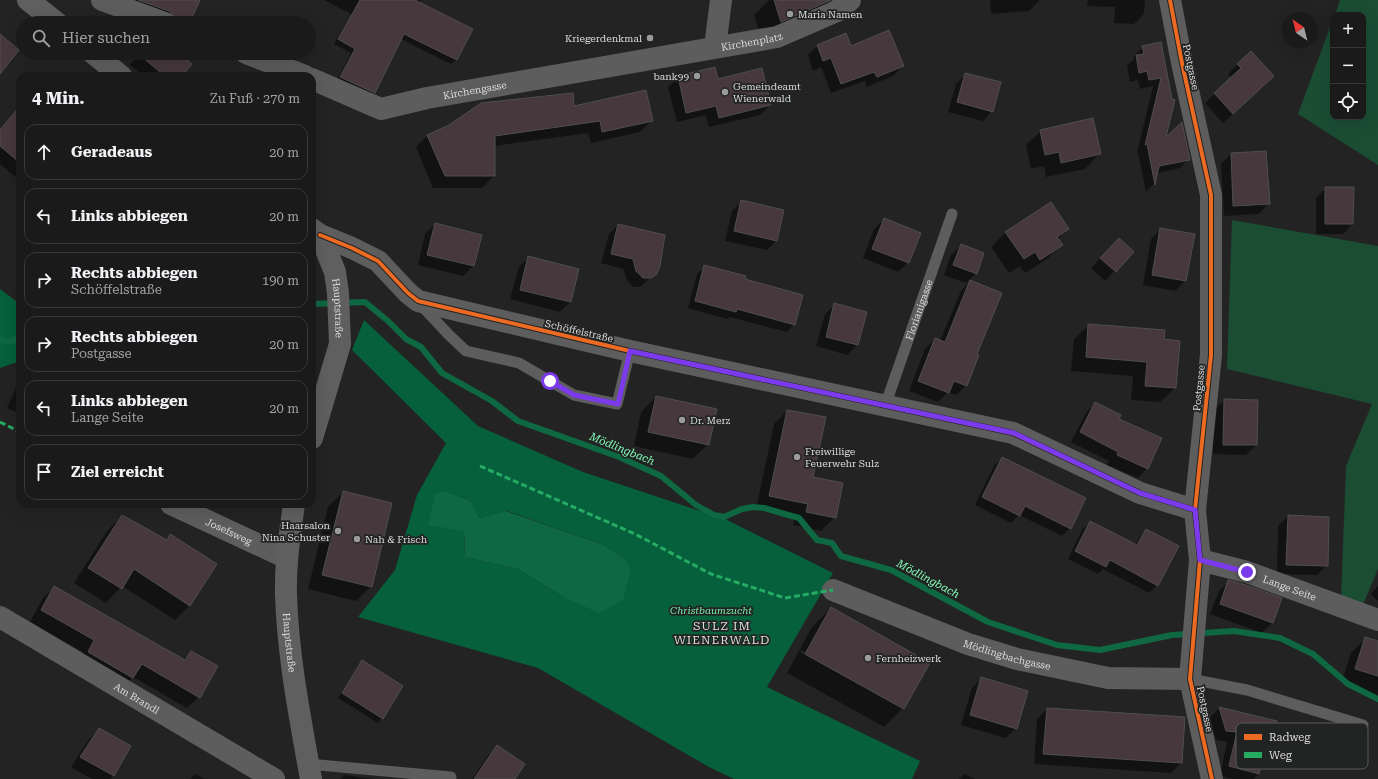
<!DOCTYPE html>
<html lang="de">
<meta charset="utf-8">
<style>
:root{--surface:#1a1a1a;--page:#272727;--text:#f1f3f6;--muted:#9fa1a2;--line:#383839}
body{margin:0;font-family:"Roboto Serif",serif;background:var(--page);color:var(--text)}
.controls{position:absolute;right:12px;top:12px;display:grid;overflow:hidden;border-radius:8px;box-shadow:0 4px 16px #0002}
.controls button{width:36px;height:36px;display:grid;place-items:center;padding:0;border:0;border-bottom:1px solid var(--line);background:var(--surface);color:var(--text);font:20px sans-serif}
.compass{position:absolute;left:1282px;top:12px;width:36px;height:36px;border-radius:50%;background:var(--surface);box-shadow:0 4px 16px #0002;rotate:325deg}
.stop{position:absolute;width:12px;height:12px;margin:-9px;border:3px solid #7c3aed;border-radius:50%;background:#fff}
.stop.end{background:#7c3aed;border-color:#fff;box-shadow:0 1px 4px #0008}
.list{margin:0;padding:0;list-style:none}
h2{display:flex;justify-content:space-between;align-items:center;height:52px;margin:0;padding:0 16px;font-size:17px}
h2 small{font-size:13px;font-weight:400;color:var(--muted)}
.list li{display:grid;grid-template-columns:26px 1fr auto;gap:12px;align-items:center;box-sizing:border-box;height:56px;margin:0 8px 8px;padding:0 8px;border:1px solid var(--line);border-radius:12px}
.list b{display:block;font-size:15px;white-space:nowrap}
.list p{margin:0;font-size:13px;white-space:nowrap;color:var(--muted)}
.list em{font-size:13px;font-style:normal;color:var(--muted)}
.icon{flex:none;width:22px;height:22px;fill:none;stroke:currentColor;stroke-width:2;stroke-linecap:round;stroke-linejoin:round}
.map{position:relative;flex:none;width:1378px;height:779px;overflow:hidden}
.search{position:absolute;background:var(--surface);box-shadow:0 4px 16px #0002;left:16px;top:16px;width:300px;height:44px;display:flex;align-items:center;gap:10px;box-sizing:border-box;padding:0 14px;border-radius:22px;color:var(--muted);font-size:15px}
.panel{position:absolute;background:var(--surface);box-shadow:0 4px 16px #0002;left:16px;top:72px;width:300px;height:436px;border-radius:12px}
.map>svg:first-child{display:block}
</style>
<div class="map">
<svg width="1378" height="779" viewBox="0 0 1378 779">
<rect width="100%" height="100%" fill="#232323"/>
<g fill="#1b4d33">
<polygon points="1340,0 1378,0 1378,165 1298,114 1333,19 1333,117 1363,117 1363,15 1335,15"/>
<polygon points="1232,220 1378,246 1378,569 1362,607 1341,598 1346,466 1372,404 1227,369"/>
</g>
<g fill="#05603b" fill-rule="evenodd">
<polygon points="0,289 20,304 20,361 0,368"/>
<path d="M364,320L478,426L583,472L727,520L833,573L767,687L920,761L912,779H734L709,767L538,668L358,617L395,570L417,495L446,443L352,350ZM445,491L471,501L479,518L507,511L604,545L625,559L565,598L518,569L465,557L464,531Z"/>
</g>
<polygon fill="#0e6841" points="445,491 471,501 479,518 506,511 604,545 625,559 631,570 623,600 599,613 565,598 518,569 465,557 464,531 428,525 435,494"/>
<g fill="#0007" fill-rule="evenodd">
<polygon points="130,0 199,0 187,23 168,23"/>
<polygon points="324,0 421,0 419,3 471,29 456,60 451,64 401,39 374,92 369,97 336,82 351,53 334,44 351,14"/>
<polygon points="769,0 830,0 810,19 762,40 754,15"/>
<polygon points="990,0 1039,0 1039,1 1029,11 991,14"/>
<polygon points="1088,0 1145,0 1144,14 1134,24 1114,23 1115,7 1087,6"/>
<polygon points="1160,43 1171,100 1164,140 1189,159 1180,168 1157,173 1154,184 1146,192 1138,153 1137,153 1153,86 1140,89 1138,80 1130,82 1127,65 1134,59 1134,56 1143,47"/>
<polygon points="817,46 850,47 903,66 893,76 867,87 865,81 831,93 821,67 813,71 808,55"/>
<polygon points="140,53 177,53 181,76 144,76 130,65"/>
<polygon points="1238,64 1263,86 1223,123 1205,103 1232,78 1228,74"/>
<polygon points="714,68 717,80 770,105 760,115 709,127 706,115 677,122 668,87 678,77"/>
<polygon points="966,74 992,111 983,121 948,112 956,84"/>
<polygon points="574,107 652,120 640,132 591,143 588,133 494,146 494,176 482,188 433,188 416,147 428,135"/>
<polygon points="17,112 20,115 20,175 17,178 0,164 0,130"/>
<polygon points="1041,131 1099,154 1085,169 1046,177 1044,166 1031,169 1026,145"/>
<polygon points="1231,154 1268,204 1259,214 1224,216 1221,164"/>
<polygon points="1326,188 1352,224 1343,234 1316,234 1316,198"/>
<polygon points="742,201 777,240 767,250 725,241 732,211"/>
<polygon points="884,219 908,262 898,272 863,258 874,229"/>
<polygon points="435,224 481,235 473,266 463,276 418,265 425,234"/>
<polygon points="618,225 656,273 640,287 633,287 627,280 623,269 601,263 609,234"/>
<polygon points="1068,229 1058,239 1061,245 1047,259 1025,273 1020,266 1009,273 991,247 1006,232"/>
<polygon points="1161,229 1194,235 1185,281 1175,291 1143,285 1151,239"/>
<polygon points="961,246 976,273 966,283 944,275 951,255"/>
<polygon points="1109,249 1133,252 1105,281 1091,268"/>
<polygon points="529,257 578,270 570,302 560,312 510,299 519,267"/>
<polygon points="705,267 744,280 794,324 787,332 730,317 727,319 688,308 697,274"/>
<polygon points="970,281 976,355 966,386 956,395 948,392 938,402 909,391 925,349 935,339 940,341 961,291"/>
<polygon points="835,305 865,312 857,345 847,355 816,346 825,314"/>
<polygon points="1089,325 1163,340 1175,388 1160,402 1131,400 1133,376 1071,371 1074,339"/>
<polygon points="20,379 20,414 7,408"/>
<polygon points="656,397 708,444 693,459 634,446 641,412"/>
<polygon points="1224,400 1256,445 1246,455 1213,454 1214,410"/>
<polygon points="1095,403 1117,419 1147,468 1138,478 1107,465 1109,461 1071,442 1086,413"/>
<polygon points="787,411 812,478 835,517 821,531 793,525 795,517 756,509 774,424"/>
<polygon points="1002,458 1070,528 1062,536 1019,515 1011,523 975,505 994,466"/>
<polygon points="343,492 371,586 356,601 308,589 328,507"/>
<polygon points="122,516 165,540 171,535 190,605 175,620 122,586 106,603 74,583 107,531"/>
<polygon points="1288,516 1328,518 1327,565 1317,575 1277,574 1278,526"/>
<polygon points="1090,522 1135,545 1139,538 1146,530 1178,547 1157,585 1149,593 1103,569 1098,574 1068,559 1082,530"/>
<polygon points="1229,581 1281,599 1272,623 1262,633 1210,614 1219,591"/>
<polygon points="1378,586 1378,601 1371,594"/>
<polygon points="55,587 183,660 191,652 199,697 187,708 133,677 121,689 77,663 83,652 30,622 43,598"/>
<path d="M831,608L903,708L884,727L787,673L812,627ZM801,650L899,705V707L800,652Z"/>
<polygon points="1366,638 1378,642 1378,696 1341,683 1351,653"/>
<polygon points="362,662 382,718 378,723 338,698 358,666"/>
<polygon points="982,678 1016,728 1006,738 961,725 972,688"/>
<polygon points="1219,708 1276,722 1271,737 1265,743 1259,774 1253,779 1233,779 1220,776 1227,742 1216,740 1210,718"/>
<polygon points="1047,709 1184,718 1181,763 1171,773 1034,764 1037,719"/>
<polygon points="99,730 113,776 110,779 92,779 71,767 89,739"/>
<polygon points="498,746 514,779 472,779 488,756"/>
<polygon points="196,774 204,779 190,779"/>
<polygon points="964,774 975,779 959,779"/>
<polygon points="344,775 374,779 340,779"/>
</g>
<g fill="none" stroke-linecap="round" stroke-linejoin="round">
<g stroke="#0e6841" stroke-width="6">
<polyline points="312,304 365,302 388,321 406,339 421,347 442,373 492,401 518,421 619,457 661,476 696,505 714,515 724,517 742,509 753,507 764,508 799,518 817,540 832,543 841,556 891,570 988,622 1057,645 1100,650 1172,635 1234,631 1280,638 1313,654 1348,684 1378,699"/>
<polyline points="0,339 9,342 20,337"/>
</g>
</g>
<g fill="#46383c" stroke="#4f4e4f">
<polygon points="138,0 200,0 190,22 175,17 169,11"/>
<polygon points="360,0 415,0 473,29 457,60 404,34 375,93 340,77 355,49 338,39"/>
<polygon points="774,0 831,0 781,22"/>
<polygon points="889,30 904,66 877,77 874,72 841,84 831,58 823,61 817,45 846,33 851,46"/>
<polygon points="0,34 19,50 0,74"/>
<polygon points="1161,42 1172,99 1175,100 1166,137 1182,122 1190,160 1159,166 1155,185 1147,144 1145,145 1161,78 1149,80 1147,71 1139,73 1136,55 1144,54 1142,46"/>
<polygon points="1251,51 1274,76 1233,114 1214,93 1241,68 1237,64"/>
<polygon points="137,53 178,53 192,64 182,76 165,76"/>
<polygon points="715,67 718,79 762,68 771,105 719,118 716,106 686,113 678,76"/>
<polygon points="965,73 1001,82 993,112 957,102"/>
<polygon points="646,90 653,121 602,132 600,121 495,136 495,176 445,176 427,135 449,125 481,103 573,93 574,106"/>
<polygon points="20,106 20,163 0,146 0,130"/>
<polygon points="1093,118 1101,154 1061,163 1059,152 1045,155 1040,130"/>
<polygon points="1266,151 1270,204 1233,206 1231,153"/>
<polygon points="1325,187 1354,187 1353,224 1325,224"/>
<polygon points="741,200 784,210 777,241 734,231"/>
<polygon points="1051,202 1069,229 1057,237 1063,245 1040,260 1035,252 1024,259 1005,232"/>
<polygon points="884,218 921,233 909,263 872,249"/>
<polygon points="435,223 482,235 474,266 427,255"/>
<polygon points="618,224 665,235 660,266 657,274 651,278 643,278 636,271 633,259 611,254"/>
<polygon points="1160,228 1195,234 1186,281 1152,275"/>
<polygon points="1119,238 1134,252 1116,272 1100,258"/>
<polygon points="961,244 984,253 977,274 953,265"/>
<polygon points="528,256 579,269 571,302 520,290"/>
<polygon points="704,265 746,276 745,279 803,295 795,325 737,309 736,312 695,301"/>
<polygon points="970,280 1002,293 977,354 979,355 967,386 954,381 949,393 918,381 935,338 945,342"/>
<polygon points="834,303 867,312 858,345 826,337"/>
<polygon points="1088,324 1165,330 1164,339 1180,341 1176,388 1145,386 1147,362 1086,357"/>
<polygon points="656,396 717,409 709,445 648,432"/>
<polygon points="1224,399 1258,400 1257,445 1223,445"/>
<polygon points="1095,402 1121,415 1119,419 1162,438 1148,469 1117,455 1118,452 1080,432"/>
<polygon points="787,410 826,417 813,477 843,483 836,518 806,512 808,504 769,496"/>
<polygon points="1002,457 1086,498 1071,529 1025,506 1020,516 982,497"/>
<polygon points="343,491 392,503 372,587 322,575"/>
<polygon points="122,515 167,540 170,534 217,564 190,606 134,569 122,589 88,568"/>
<polygon points="1288,515 1329,517 1328,566 1286,565"/>
<polygon points="1090,521 1137,545 1146,529 1179,546 1158,586 1110,560 1106,567 1075,551"/>
<polygon points="1228,580 1243,584 1282,598 1273,623 1220,604"/>
<polygon points="54,586 185,660 191,651 218,666 200,698 142,664 133,678 88,652 94,640 41,610"/>
<polygon points="831,607 930,663 904,709 805,654"/>
<polygon points="1365,637 1378,641 1378,676 1355,669"/>
<polygon points="362,660 403,686 383,719 342,693"/>
<polygon points="981,677 1028,691 1017,729 970,715"/>
<polygon points="1219,707 1277,721 1271,737 1267,738 1259,774 1229,766 1237,732 1226,731"/>
<polygon points="1047,708 1185,717 1182,763 1043,754"/>
<polygon points="99,728 131,746 114,776 80,757"/>
<polygon points="497,745 525,764 515,779 474,779"/>
</g>
<g fill="none" stroke-linecap="round" stroke-linejoin="round">
<g stroke="#5c5d5c" stroke-width="11">
<polyline points="421,305 449,335 466,351 519,363 574,395 617,404 630,351"/>
<path id="s1" d="M885,406L952,214"/>
<polyline points="1190,679 1247,690 1363,725"/>
<polyline points="308,764 451,777"/>
</g>
<g stroke="#5c5d5c" stroke-width="22">
<polyline points="102,0 165,23"/>
<polyline points="1170,0 1182,63 1211,195 1211,355 1195,510 1200,560 1190,679 1212,779"/>
<polyline points="715,47 721,0"/>
<polyline points="246,53 305,76"/>
<path id="s2" d="M312,79L381,109L427,98L777,37L837,11L850,0"/>
<polyline points="320,235 352,248 378,261 408,293 418,301 630,351 1013,433 1140,493 1195,510"/>
<path id="s3" d="M171,504L287,558"/>
<path id="s4" d="M1200,560L1247,572L1378,620"/>
<path id="s5" d="M833,590L968,644L1017,659L1108,678L1190,679"/>
<path id="s6" d="M0,617L274,779"/>
</g>
<g stroke="#5f5f5f" stroke-width="22">
<polyline points="28,0 57,23"/>
<polyline points="93,53 121,76"/>
<path id="s7" d="M312,229L320,235L335,272L338,293L340,344L312,438"/>
<path id="s8" d="M294,504C290,534 285,564 286,595C288,657 300,718 311,779"/>
</g>
<g stroke="#26ab63" stroke-width="3" stroke-dasharray="6 3" stroke-linecap="butt">
<polyline points="0,422 20,432"/>
<polyline points="480,466 635,534 711,574 785,598 833,590"/>
</g>
<defs>
<g id="cycleway">
<polyline points="1170,0 1182,63 1211,195 1211,355 1195,510 1200,560 1190,679 1212,779"/>
<polyline points="320,235 352,248 378,261 408,293 418,301 630,351 1013,433 1140,493 1195,510"/>
</g>
</defs>
<use href="#cycleway" stroke="#222423" stroke-width="6"/>
<use href="#cycleway" stroke="#ed6a23" stroke-width="4"/>
</g>
<g fill="none" stroke-linecap="round" stroke-linejoin="round">
<polyline stroke="#7c3aed" stroke-width="5" points="550,381 574,395 618,404 630,351 1014,433 1140,493 1195,510 1200,560 1247,572"/>
</g>
<g fill="#9a9b9a" stroke="#222423" stroke-width="1.5">
<circle cx="790" cy="14" r="4"/>
<circle cx="650" cy="38" r="4"/>
<circle cx="697" cy="76" r="4"/>
<circle cx="725" cy="92" r="4"/>
<circle cx="682" cy="420" r="4"/>
<circle cx="797" cy="457" r="4"/>
<circle cx="338" cy="531" r="4"/>
<circle cx="357" cy="539" r="4"/>
<circle cx="868" cy="658" r="4"/>
</g>
<g text-anchor="middle" dominant-baseline="central" stroke-width="3.5" stroke-linejoin="round" paint-order="stroke">
<g font-size="10" fill="#dadbda" stroke="#222423" text-anchor="start">
<text x="798" y="14">Maria Namen</text>
<text x="642" y="38" text-anchor="end">Kriegerdenkmal</text>
<text x="689" y="76" text-anchor="end">bank99</text>
<text x="733" y="86">Gemeindeamt<tspan x="733" dy="12">Wienerwald</tspan></text>
<text x="690" y="420">Dr. Merz</text>
<text x="805" y="451">Freiwillige<tspan x="805" dy="12">Feuerwehr Sulz</tspan></text>
<text x="330" y="525" text-anchor="end">Haarsalon<tspan x="330" dy="12">Nina Schuster</tspan></text>
<text x="365" y="539">Nah &amp; Frisch</text>
<text x="876" y="658">Fernheizwerk</text>
</g>
<g font-size="10" fill="#dadbda" stroke="#222423">
<text stroke="none"><textPath href="#s2" startOffset="452">Kirchenplatz</textPath></text>
<text transform="translate(1191 67) rotate(78)">Postgasse</text>
<text stroke="none"><textPath href="#s2" startOffset="171">Kirchengasse</textPath></text>
<text stroke="none"><textPath href="#s7" startOffset="86">Hauptstraße</textPath></text>
<text stroke="none"><textPath href="#s1" startOffset="102">Florianigasse</textPath></text>
<text transform="translate(579 331) rotate(13)">Schöffelstraße</text>
<text transform="translate(1199 388) rotate(-84)">Postgasse</text>
<text stroke="none"><textPath href="#s3" startOffset="64">Josefsweg</textPath></text>
<text stroke="none"><textPath href="#s4" startOffset="94">Lange Seite</textPath></text>
<text stroke="none"><textPath href="#s8" startOffset="139">Hauptstraße</textPath></text>
<text stroke="none"><textPath href="#s5" startOffset="186">Mödlingbachgasse</textPath></text>
<text stroke="none"><textPath href="#s6" startOffset="159">Am Brandl</textPath></text>
<text transform="translate(1205 709) rotate(78)">Postgasse</text>
</g>
<g font-size="10" font-style="italic" fill="#7beeae" stroke="#222423">
<text x="711" y="610">Christbaumzucht</text>
</g>
<g font-size="11" font-style="italic" fill="#84f7b6" stroke="#222423">
<text transform="translate(622 449) rotate(22)">Mödlingbach</text>
<text transform="translate(928 579) rotate(28)">Mödlingbach</text>
</g>
<g font-size="12" letter-spacing="1" fill="#dadbda" stroke="#222423">
<text x="722" y="626">SULZ IM<tspan x="722" dy="14">WIENERWALD</tspan></text>
</g>
</g>
<rect x="1236" y="723" width="132" height="46" rx="6" fill="#222423" stroke="#595b5a" stroke-width="1"/>
<rect x="1244" y="734" width="18" height="6" fill="#ed6a23"/>
<rect x="1244" y="752" width="18" height="6" fill="#26ab63"/>
<g font-size="11" fill="#dadbda">
<text x="1269" y="741">Radweg</text>
<text x="1269" y="759">Weg</text>
</g>
</svg>
<div class="controls">
<button>+</button>
<button>−</button>
<button><svg class="icon" aria-label="locate" viewBox="0 0 24 24"><circle cx="12" cy="12" r="6"/><path d="M12 2v4M12 18v4M2 12h4M18 12h4"/></svg></button>
</div>
<svg class="compass" viewBox="-18 -18 36 36"><path d="M0-13l5 13h-10z" fill="#e53935"/><path d="M0 13l5-13h-10z" fill="#9fa1a2"/></svg>
<div class="stop" style="left:550px;top:381px"></div>
<div class="stop end" style="left:1247px;top:572px"></div>
<div class="search"><svg class="icon" aria-label="search" viewBox="0 0 24 24"><circle cx="10" cy="10" r="6"/><path d="M15 15l6 6"/></svg>Hier suchen</div>
<section class="panel">
<h2>4 Min.<small>Zu Fuß · 270 m</small></h2>
<ul class="list">
<li><svg class="icon" aria-label="ahead" viewBox="0 0 24 24"><path d="M12 20V5M6 11l6-6 6 6"/></svg><div><b>Geradeaus</b></div><em>20 m</em></li>
<li><svg class="icon" aria-label="left" viewBox="0 0 24 24"><path d="M17 20v-9H6M10 6l-5 5 5 5"/></svg><div><b>Links abbiegen</b></div><em>20 m</em></li>
<li><svg class="icon" aria-label="right" viewBox="0 0 24 24"><path d="M7 20v-9h11M14 6l5 5-5 5"/></svg><div><b>Rechts abbiegen</b><p>Schöffelstraße</p></div><em>190 m</em></li>
<li><svg class="icon" aria-label="right" viewBox="0 0 24 24"><path d="M7 20v-9h11M14 6l5 5-5 5"/></svg><div><b>Rechts abbiegen</b><p>Postgasse</p></div><em>20 m</em></li>
<li><svg class="icon" aria-label="left" viewBox="0 0 24 24"><path d="M17 20v-9H6M10 6l-5 5 5 5"/></svg><div><b>Links abbiegen</b><p>Lange Seite</p></div><em>20 m</em></li>
<li><svg class="icon" aria-label="arrive" viewBox="0 0 24 24"><path d="M6 21V4h12l-3 4 3 4H6"/></svg><div><b>Ziel erreicht</b></div></li>
</ul>
</section>
</div>
